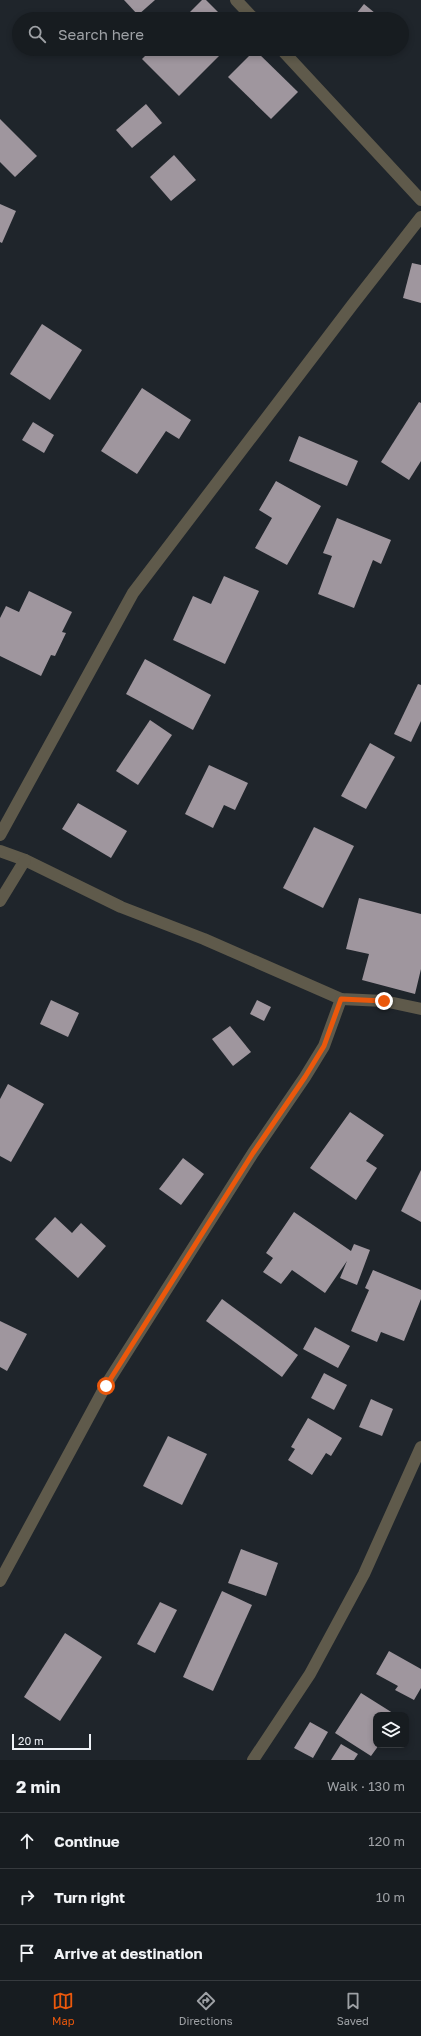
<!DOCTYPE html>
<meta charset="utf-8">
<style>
:root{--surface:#171c20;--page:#24292d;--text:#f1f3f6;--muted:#9ea1a5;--line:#363a3e;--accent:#ea580c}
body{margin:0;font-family:"Golos Text",sans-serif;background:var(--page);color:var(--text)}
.controls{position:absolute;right:12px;bottom:12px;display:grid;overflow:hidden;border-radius:8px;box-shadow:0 2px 6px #0003}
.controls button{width:36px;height:36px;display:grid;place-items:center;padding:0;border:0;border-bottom:1px solid var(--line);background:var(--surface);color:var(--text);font:20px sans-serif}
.scale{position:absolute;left:12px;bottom:10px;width:79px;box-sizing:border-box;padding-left:4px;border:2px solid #eef2f7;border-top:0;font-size:11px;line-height:14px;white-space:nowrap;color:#eef2f7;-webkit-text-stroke:3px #1f252b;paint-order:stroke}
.stop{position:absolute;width:12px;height:12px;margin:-9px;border:3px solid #ea580c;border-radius:50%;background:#fff}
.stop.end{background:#ea580c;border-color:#fff;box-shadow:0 1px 4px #0008}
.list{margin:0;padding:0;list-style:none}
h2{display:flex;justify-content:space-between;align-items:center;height:52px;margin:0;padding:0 16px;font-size:17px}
h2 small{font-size:13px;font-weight:400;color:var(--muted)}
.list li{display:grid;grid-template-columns:26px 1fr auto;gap:12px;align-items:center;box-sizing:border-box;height:56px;padding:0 16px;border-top:1px solid var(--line)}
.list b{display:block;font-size:15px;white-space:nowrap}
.list em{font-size:13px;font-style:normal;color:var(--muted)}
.icon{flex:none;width:22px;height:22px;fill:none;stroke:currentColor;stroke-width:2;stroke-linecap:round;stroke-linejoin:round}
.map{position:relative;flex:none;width:421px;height:1760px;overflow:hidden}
.search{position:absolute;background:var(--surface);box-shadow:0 2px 6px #0003;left:12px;right:12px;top:12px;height:44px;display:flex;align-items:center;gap:10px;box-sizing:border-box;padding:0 14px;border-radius:22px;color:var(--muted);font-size:15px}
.sheet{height:220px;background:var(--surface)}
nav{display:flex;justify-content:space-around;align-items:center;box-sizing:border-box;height:56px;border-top:1px solid var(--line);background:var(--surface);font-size:11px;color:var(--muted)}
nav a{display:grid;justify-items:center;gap:2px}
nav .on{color:var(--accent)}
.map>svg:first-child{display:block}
</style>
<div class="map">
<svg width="421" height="1760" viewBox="0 0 421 1760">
<rect width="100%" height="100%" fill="#1f252b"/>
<g fill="#9f969e">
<polygon points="124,0 155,0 138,15"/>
<polygon points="202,0 206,0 225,19 183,19"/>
<polygon points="364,4 381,18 381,19 352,19"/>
<polygon points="152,49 226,49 179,96 142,59"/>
<polygon points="255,50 298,92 271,119 228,77"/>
<polygon points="146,104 162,123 132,148 116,130"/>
<polygon points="0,119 37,156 15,177 0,162"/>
<polygon points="174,155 196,180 171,201 150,177"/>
<polygon points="0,204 16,211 2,243 0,242"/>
<polygon points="412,263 421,265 421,303 403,298"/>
<polygon points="42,324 82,350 50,400 10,374"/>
<polygon points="142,388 191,420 179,439 166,431 137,474 101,451"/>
<polygon points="419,402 421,403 421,461 409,480 381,462"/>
<polygon points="33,422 54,435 44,453 22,440"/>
<polygon points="299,436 358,461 347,486 289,461"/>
<polygon points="276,481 321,506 287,565 255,548 272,518 259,510"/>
<polygon points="337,518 391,540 381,564 373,560 354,608 318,594 332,556 323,553"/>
<polygon points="224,576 259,591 225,664 173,640 193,596 211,604"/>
<polygon points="29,591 72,612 62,632 66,633 55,656 51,655 41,676 0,656 0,618 6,606 19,612"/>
<polygon points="145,659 211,695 193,730 126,694"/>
<polygon points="418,684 421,685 421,721 411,742 394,734"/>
<polygon points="150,720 172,735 138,785 116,771"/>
<polygon points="370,743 395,757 366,809 341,796"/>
<polygon points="209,765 248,783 235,810 224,805 213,828 185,814"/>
<polygon points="78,803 127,831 111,858 62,829"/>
<polygon points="314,827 354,846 323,908 283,888"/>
<polygon points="359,898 421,914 421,969 415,994 362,980 369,954 346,949"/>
<polygon points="51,1000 79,1013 68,1037 40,1024"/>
<polygon points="257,1000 271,1007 264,1021 250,1014"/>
<polygon points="230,1026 251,1052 233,1066 212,1039"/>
<polygon points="8,1084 44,1104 11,1162 0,1156 0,1099"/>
<polygon points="350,1112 384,1135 366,1161 377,1168 356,1200 310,1168"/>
<polygon points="183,1158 204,1174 181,1205 159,1189"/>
<polygon points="421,1170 421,1222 401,1211"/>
<polygon points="294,1212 351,1251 354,1244 370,1250 357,1285 340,1278 347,1261 325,1293 292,1270 281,1284 263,1272 273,1258 266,1253"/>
<polygon points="55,1217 72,1233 81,1223 106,1246 78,1278 35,1239"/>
<polygon points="373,1270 421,1290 421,1299 404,1341 381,1332 377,1342 351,1331 369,1290 365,1288"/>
<polygon points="222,1299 298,1355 282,1377 206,1321"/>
<polygon points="0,1321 27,1334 7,1371 0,1367"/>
<polygon points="315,1327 350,1346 338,1368 303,1349"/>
<polygon points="324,1373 347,1385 334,1410 311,1398"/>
<polygon points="371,1399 393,1409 382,1436 359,1427"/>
<polygon points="308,1418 342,1438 331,1456 326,1453 312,1475 288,1460 295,1449 291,1447"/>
<polygon points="168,1436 207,1454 182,1505 143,1486"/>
<polygon points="241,1549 278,1563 266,1596 228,1583"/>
<polygon points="222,1591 252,1605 213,1691 183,1677"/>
<polygon points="160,1602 177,1610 155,1653 137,1644"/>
<polygon points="65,1633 102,1657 60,1721 24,1697"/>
<polygon points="389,1651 421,1669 421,1688 414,1700 395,1690 398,1686 376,1674"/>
<polygon points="361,1693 396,1715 376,1715 376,1745 379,1745 371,1756 335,1733"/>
<polygon points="310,1722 328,1732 313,1758 294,1748"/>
<polygon points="341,1744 358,1754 354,1760 331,1760"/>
</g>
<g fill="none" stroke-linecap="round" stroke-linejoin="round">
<g stroke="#5f5a4b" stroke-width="12">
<polyline points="236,0 254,19"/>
<polyline points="281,49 421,200"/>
<polyline points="0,835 133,593 353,304 421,217"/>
<polyline points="0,851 25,860 121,907 204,939 341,999 384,1001 421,1009"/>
<polyline points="0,901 25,860"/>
<polyline points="0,1581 106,1385 253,1153 305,1077 324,1046 341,999"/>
<polyline points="253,1760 310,1674 364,1574 421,1447"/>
</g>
</g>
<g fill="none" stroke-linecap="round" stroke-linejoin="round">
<polyline stroke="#ea580c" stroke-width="5" points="106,1386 253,1153 305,1077 324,1046 341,999 384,1001"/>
</g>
</svg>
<div class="controls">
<button><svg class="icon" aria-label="layers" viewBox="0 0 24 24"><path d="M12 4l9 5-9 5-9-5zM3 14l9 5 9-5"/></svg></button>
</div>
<div class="scale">20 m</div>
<div class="stop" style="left:106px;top:1386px"></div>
<div class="stop end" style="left:384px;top:1001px"></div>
<div class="search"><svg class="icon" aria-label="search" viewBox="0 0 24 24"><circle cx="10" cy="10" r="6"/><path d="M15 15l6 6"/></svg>Search here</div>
</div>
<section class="sheet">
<h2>2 min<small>Walk · 130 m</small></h2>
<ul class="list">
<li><svg class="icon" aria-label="ahead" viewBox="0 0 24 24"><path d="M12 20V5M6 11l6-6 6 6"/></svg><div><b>Continue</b></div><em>120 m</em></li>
<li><svg class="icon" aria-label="right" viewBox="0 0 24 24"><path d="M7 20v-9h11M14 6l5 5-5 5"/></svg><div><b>Turn right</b></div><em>10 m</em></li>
<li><svg class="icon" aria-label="arrive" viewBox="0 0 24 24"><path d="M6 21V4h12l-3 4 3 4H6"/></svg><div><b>Arrive at destination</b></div></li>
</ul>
</section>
<nav>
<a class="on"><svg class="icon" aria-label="map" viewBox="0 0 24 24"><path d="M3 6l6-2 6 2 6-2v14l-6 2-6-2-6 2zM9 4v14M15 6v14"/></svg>Map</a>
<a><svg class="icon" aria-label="directions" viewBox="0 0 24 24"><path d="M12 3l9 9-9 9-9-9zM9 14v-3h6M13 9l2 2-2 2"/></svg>Directions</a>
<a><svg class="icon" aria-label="saved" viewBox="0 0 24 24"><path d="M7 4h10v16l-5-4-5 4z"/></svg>Saved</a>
</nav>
